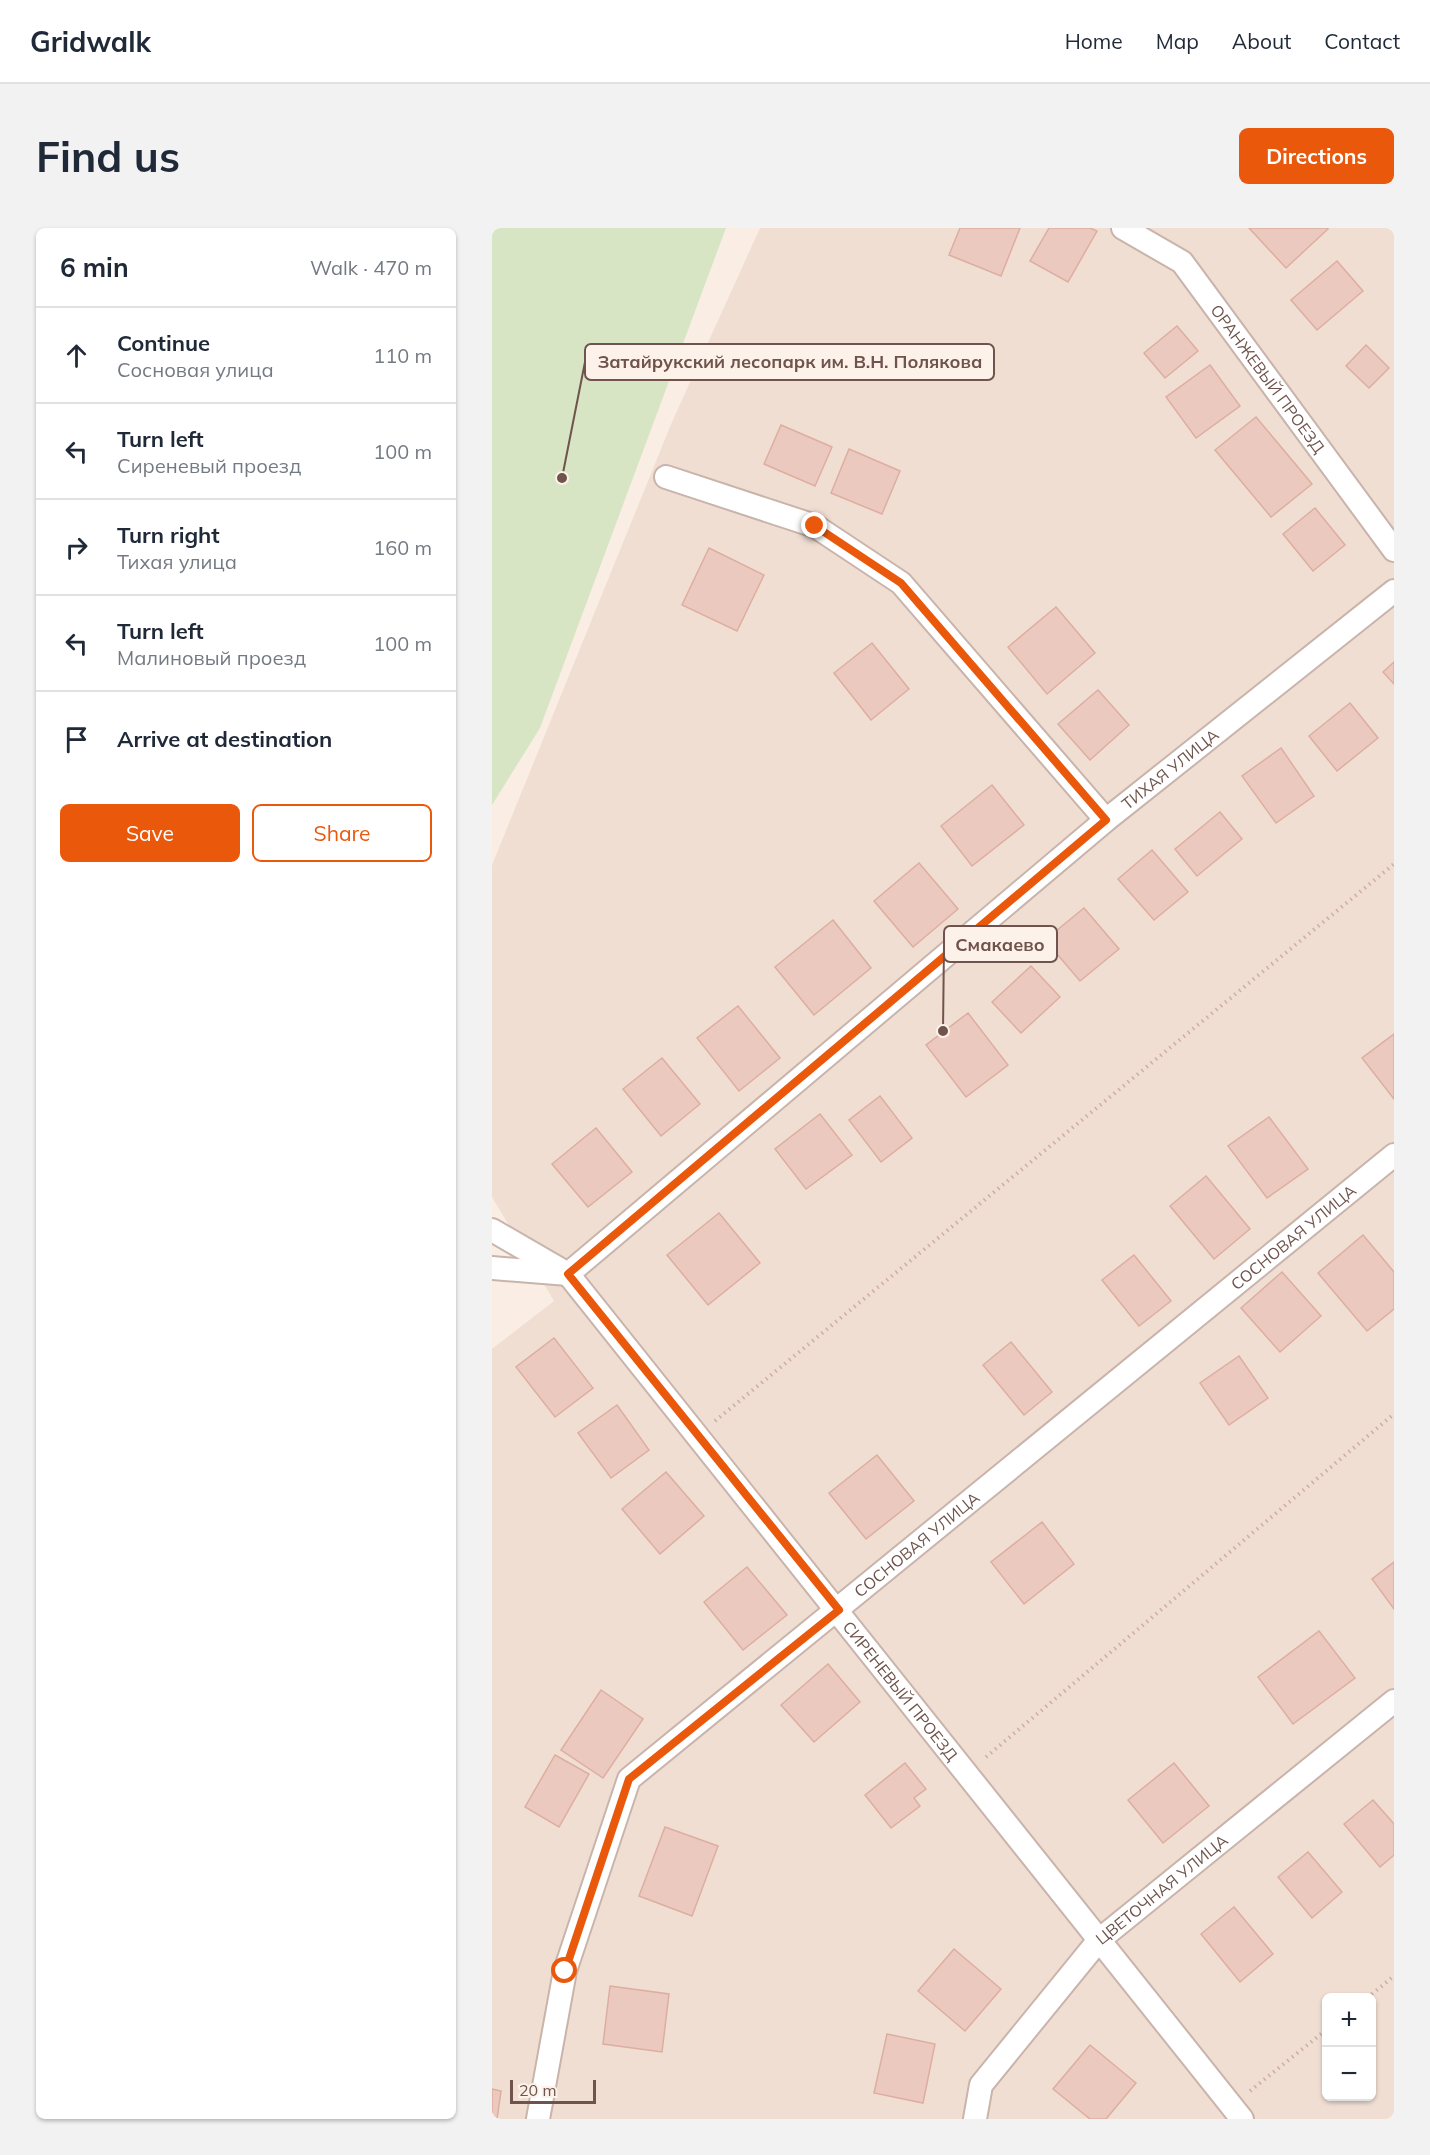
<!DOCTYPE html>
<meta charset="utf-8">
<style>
:root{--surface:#fff;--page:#f2f2f3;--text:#1f2937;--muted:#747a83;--line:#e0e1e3;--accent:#ea580c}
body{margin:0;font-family:Mulish,sans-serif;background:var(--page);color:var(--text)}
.controls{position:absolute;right:18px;bottom:18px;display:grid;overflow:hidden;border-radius:9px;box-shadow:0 2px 4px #0004}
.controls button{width:54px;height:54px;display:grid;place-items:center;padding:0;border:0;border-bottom:2px solid var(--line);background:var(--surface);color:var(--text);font:30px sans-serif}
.scale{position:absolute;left:18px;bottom:15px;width:86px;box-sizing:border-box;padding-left:6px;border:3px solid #6f534c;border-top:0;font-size:16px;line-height:21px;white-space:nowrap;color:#6f534c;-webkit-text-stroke:4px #fdf2e9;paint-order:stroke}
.stop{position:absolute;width:18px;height:18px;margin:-14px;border:4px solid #ea580c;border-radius:50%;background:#fff}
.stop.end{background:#ea580c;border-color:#fff;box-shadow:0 2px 6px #0008}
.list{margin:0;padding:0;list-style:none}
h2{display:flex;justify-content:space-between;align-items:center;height:78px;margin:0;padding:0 24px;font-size:26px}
h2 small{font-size:20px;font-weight:400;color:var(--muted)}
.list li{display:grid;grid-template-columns:39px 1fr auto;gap:18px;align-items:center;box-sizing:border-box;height:96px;padding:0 24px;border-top:2px solid var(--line)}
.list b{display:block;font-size:22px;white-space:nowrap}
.list p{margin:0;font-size:20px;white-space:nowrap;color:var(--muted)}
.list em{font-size:20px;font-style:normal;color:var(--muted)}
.actions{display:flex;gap:12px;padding:18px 24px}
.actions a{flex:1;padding:14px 0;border:2px solid var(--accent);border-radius:9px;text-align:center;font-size:21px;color:var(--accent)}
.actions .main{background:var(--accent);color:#fff}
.icon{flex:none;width:33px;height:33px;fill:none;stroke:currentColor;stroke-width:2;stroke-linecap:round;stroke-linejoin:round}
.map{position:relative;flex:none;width:902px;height:1891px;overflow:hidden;border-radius:9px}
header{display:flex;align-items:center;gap:36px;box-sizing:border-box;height:84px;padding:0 30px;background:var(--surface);border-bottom:2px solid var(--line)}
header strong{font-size:28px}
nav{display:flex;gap:33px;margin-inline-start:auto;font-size:21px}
.intro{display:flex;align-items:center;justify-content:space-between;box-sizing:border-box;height:144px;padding:0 36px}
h1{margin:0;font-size:42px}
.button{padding:15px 27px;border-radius:9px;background:var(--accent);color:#fff;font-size:21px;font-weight:700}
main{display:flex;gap:36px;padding:0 36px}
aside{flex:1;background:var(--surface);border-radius:9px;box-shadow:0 2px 4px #0004}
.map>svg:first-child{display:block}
</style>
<header>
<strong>Gridwalk</strong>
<nav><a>Home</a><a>Map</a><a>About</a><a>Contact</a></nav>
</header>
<div class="intro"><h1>Find us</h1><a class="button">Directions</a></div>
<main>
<aside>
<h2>6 min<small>Walk · 470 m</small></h2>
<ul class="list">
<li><svg class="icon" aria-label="ahead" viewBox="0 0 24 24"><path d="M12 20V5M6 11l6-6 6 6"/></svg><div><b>Continue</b><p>Сосновая улица</p></div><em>110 m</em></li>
<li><svg class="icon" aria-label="left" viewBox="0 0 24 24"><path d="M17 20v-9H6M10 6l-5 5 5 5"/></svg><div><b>Turn left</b><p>Сиреневый проезд</p></div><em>100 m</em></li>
<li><svg class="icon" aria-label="right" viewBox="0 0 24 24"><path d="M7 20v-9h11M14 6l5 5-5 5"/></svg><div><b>Turn right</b><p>Тихая улица</p></div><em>160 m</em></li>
<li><svg class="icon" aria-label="left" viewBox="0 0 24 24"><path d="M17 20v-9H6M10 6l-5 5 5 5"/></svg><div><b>Turn left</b><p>Малиновый проезд</p></div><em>100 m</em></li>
<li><svg class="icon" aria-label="arrive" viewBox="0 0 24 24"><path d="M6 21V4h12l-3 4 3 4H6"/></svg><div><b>Arrive at destination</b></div></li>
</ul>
<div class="actions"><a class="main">Save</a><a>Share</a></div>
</aside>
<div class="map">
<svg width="902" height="1891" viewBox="0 0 902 1891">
<rect width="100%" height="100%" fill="#faeee4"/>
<path fill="#f0ded3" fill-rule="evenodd" d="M268,0H902V1891H0V1121L62,1073L0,969V637L180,194ZM834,1770H880V1868H834Z"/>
<polygon fill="#d7e5c4" points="0,0 234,0 48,500 0,577"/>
<g fill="#ecc9be" stroke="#ddaea0" stroke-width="1.5">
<polygon points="468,0 528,0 509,48 457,27"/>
<polygon points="557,0 598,0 605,3 576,54 538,33"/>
<polygon points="757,0 836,0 836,1 794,40"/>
<polygon points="845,33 871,63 825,102 799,72"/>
<polygon points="685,98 706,123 673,150 652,125"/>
<polygon points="874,117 897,140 877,160 854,138"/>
<polygon points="718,137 748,178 704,210 674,169"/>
<polygon points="764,189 820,256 779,289 723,222"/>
<polygon points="289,197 340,219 323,258 272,236"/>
<polygon points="357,221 408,243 390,286 339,265"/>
<polygon points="823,280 853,317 821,343 791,306"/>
<polygon points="217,320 272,347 245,403 190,377"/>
<polygon points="564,379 603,425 555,466 516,419"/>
<polygon points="380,415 417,461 379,492 342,445"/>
<polygon points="902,434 902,456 891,444"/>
<polygon points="606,462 637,497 598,532 566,496"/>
<polygon points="858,475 886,510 845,543 817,508"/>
<polygon points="789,520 822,568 784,595 750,548"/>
<polygon points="500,557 532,597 480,638 449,598"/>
<polygon points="728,584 750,611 705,648 683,621"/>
<polygon points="660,622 696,664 662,692 626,651"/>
<polygon points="427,635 466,681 421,719 382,673"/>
<polygon points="592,680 627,721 588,753 553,712"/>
<polygon points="341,692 379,740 322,787 283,739"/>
<polygon points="539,738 568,769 529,805 500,774"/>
<polygon points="246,778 288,830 247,863 205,810"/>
<polygon points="476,785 516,837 474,869 434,817"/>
<polygon points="902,806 902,871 870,830"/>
<polygon points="170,830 208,876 169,908 131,861"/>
<polygon points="388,868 420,910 389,934 357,892"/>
<polygon points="328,886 360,927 314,961 283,921"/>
<polygon points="777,889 816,941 775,970 736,918"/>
<polygon points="104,900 140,944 96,979 60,936"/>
<polygon points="714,948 758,1001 722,1031 678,978"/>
<polygon points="227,985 268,1035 216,1077 175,1027"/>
<polygon points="871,1007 902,1044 902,1081 875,1103 826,1045"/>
<polygon points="642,1027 679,1073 647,1098 610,1052"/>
<polygon points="790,1044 829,1088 788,1124 749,1080"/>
<polygon points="62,1110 101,1160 63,1189 24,1139"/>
<polygon points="519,1114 560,1164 532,1187 491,1137"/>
<polygon points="747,1128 776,1170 737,1197 708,1155"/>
<polygon points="125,1177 157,1222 119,1250 86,1205"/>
<polygon points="385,1227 422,1273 374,1311 337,1265"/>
<polygon points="174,1244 212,1288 168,1326 130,1281"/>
<polygon points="550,1294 582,1336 532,1376 499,1334"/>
<polygon points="902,1334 902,1381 880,1351"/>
<polygon points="255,1339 295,1387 251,1422 212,1374"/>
<polygon points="827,1403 863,1450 801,1496 766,1449"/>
<polygon points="336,1436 368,1474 322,1514 289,1477"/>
<polygon points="109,1462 151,1491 111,1550 69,1522"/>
<polygon points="63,1527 97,1546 67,1599 33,1579"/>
<polygon points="413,1535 434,1561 422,1570 428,1578 399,1600 373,1567"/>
<polygon points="682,1535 717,1578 671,1615 636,1572"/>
<polygon points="881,1572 902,1596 902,1627 888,1639 852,1596"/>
<polygon points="173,1599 226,1618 200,1688 147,1668"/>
<polygon points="816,1624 850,1664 820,1690 786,1649"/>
<polygon points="742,1679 781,1726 748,1754 709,1706"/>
<polygon points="462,1721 509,1761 473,1803 426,1763"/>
<polygon points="118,1758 177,1766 170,1824 111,1816"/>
<polygon points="395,1806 443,1816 431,1875 382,1865"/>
<polygon points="598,1817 644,1855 614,1891 598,1891 561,1861"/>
<polygon points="0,1861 9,1863 5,1891 0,1891"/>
</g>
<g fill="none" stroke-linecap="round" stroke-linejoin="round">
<defs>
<g id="street">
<path id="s1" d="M631,0L690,34L902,322"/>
<polyline points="174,249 323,298 409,355 614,592"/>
<path id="s2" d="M0,1002L76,1046L750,1891"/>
<path id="s3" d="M0,1040L76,1046L614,592L902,363"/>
<path id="s4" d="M46,1891L73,1743L137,1551L902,927"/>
<path id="s5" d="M483,1891L489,1857L607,1712L902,1473"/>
</g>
</defs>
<use href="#street" stroke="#c9b4ab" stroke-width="26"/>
<g stroke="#d0ada2" stroke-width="4" stroke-dasharray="1.5 4.5" stroke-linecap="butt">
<polyline points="223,1193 902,636"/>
<polyline points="494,1529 902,1186"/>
<polyline points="875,1770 902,1748"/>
<polyline points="758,1863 834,1802"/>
</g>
<use href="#street" stroke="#fff" stroke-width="22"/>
</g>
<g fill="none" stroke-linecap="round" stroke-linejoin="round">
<polyline stroke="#ea580c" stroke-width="8" points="73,1743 137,1551 347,1382 76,1046 614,592 409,355 323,298"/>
</g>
<g text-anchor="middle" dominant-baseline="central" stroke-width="4.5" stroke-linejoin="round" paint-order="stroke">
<g font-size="16" fill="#6f534c" stroke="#fdf2e9">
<text stroke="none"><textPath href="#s1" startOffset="213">ОРАНЖЕВЫЙ ПРОЕЗД</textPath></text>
<text stroke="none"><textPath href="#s3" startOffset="862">ТИХАЯ УЛИЦА</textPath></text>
<text stroke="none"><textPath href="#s4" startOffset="1210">СОСНОВАЯ УЛИЦА</textPath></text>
<text stroke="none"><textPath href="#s4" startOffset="724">СОСНОВАЯ УЛИЦА</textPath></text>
<text stroke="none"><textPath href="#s2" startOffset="621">СИРЕНЕВЫЙ ПРОЕЗД</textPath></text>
<text stroke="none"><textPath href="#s5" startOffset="302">ЦВЕТОЧНАЯ УЛИЦА</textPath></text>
</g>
</g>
<path fill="none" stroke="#6f534c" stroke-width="2" d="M70 250L93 134M451 803L452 716"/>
<g fill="#6f534c" stroke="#fdf2e9" stroke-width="2">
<circle cx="70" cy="250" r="6"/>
<circle cx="451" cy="803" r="6"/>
</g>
<g fill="#fdf2e9" stroke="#6f534c" stroke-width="2">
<rect x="93" y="116" width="409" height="36" rx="6"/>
<rect x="452" y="698" width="113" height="36" rx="6"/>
</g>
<g font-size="18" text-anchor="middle" font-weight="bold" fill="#6f534c">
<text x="298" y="140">Затайрукский лесопарк им. В.Н. Полякова</text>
<text x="508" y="723">Смакаево</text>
</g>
</svg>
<div class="controls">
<button>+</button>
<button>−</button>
</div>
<div class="scale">20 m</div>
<div class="stop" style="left:73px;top:1743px"></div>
<div class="stop end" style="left:323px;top:298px"></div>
</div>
</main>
